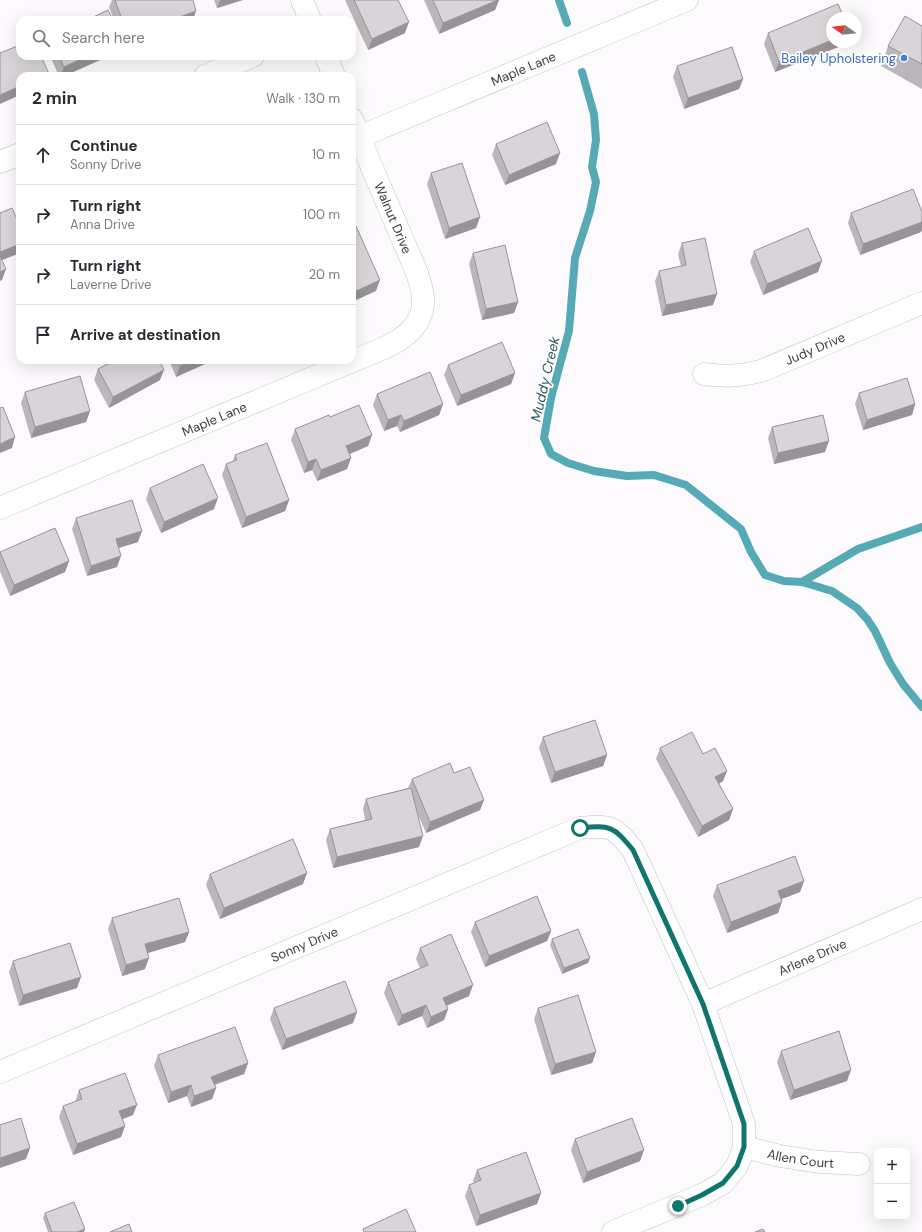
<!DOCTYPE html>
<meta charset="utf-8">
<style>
:root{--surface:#fff;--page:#f2f2f3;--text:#2b2b33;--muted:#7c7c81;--line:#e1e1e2}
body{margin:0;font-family:"DM Sans",sans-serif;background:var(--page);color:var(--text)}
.controls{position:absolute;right:12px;bottom:12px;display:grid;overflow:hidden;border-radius:8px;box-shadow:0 4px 16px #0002}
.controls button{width:36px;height:36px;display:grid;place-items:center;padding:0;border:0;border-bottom:1px solid var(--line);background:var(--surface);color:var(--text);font:20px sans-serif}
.compass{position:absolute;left:826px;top:12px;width:36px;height:36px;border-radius:50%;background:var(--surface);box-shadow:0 4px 16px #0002;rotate:285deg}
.stop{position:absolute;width:12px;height:12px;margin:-9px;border:3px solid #0f766e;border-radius:50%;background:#fff}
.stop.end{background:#0f766e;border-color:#fff;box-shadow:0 1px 4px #0008}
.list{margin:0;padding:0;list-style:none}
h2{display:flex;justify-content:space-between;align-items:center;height:52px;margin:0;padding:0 16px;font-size:17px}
h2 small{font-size:13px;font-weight:400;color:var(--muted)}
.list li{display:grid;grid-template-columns:26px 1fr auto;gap:12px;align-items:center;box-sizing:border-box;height:60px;padding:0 16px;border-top:1px solid var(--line)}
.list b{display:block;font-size:15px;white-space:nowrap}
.list p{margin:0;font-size:13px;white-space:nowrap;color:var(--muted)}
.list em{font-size:13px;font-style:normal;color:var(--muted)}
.icon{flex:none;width:22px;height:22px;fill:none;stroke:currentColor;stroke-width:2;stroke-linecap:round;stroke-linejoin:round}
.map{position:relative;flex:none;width:922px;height:1232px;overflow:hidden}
.search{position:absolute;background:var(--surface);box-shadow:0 4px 16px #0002;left:16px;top:16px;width:340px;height:44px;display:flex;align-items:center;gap:10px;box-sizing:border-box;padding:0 14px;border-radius:12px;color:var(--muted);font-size:15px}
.panel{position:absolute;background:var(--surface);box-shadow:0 4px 16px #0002;left:16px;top:72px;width:340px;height:292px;border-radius:12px}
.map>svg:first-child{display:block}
</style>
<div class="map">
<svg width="922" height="1232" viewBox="0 0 922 1232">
<rect width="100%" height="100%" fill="#fdfafd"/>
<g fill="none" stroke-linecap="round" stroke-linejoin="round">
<g stroke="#56aab6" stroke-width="8">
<polyline points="559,0 567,23"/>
<polyline points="582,72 594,114 596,140 592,167 596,182 590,211 575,258 569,331 551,398 544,438 551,454 568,463 594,471 627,476 654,475 686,485 741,529 751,552 765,575 784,581 802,582 832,591 857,608 867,619 875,631 890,663 903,684 922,707"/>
<polyline points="802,582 858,549 922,527"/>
</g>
<defs>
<g id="minor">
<polyline points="302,0 310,20"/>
<polyline points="326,56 334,76"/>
<polyline points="205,76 253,56"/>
<path id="s1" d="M359,137L687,0"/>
<polyline points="0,162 20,154"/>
<path id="s2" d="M704,374C727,377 739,376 761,371L922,303"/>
<path id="s3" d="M0,508L384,348C402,340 421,327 423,305C425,283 407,252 399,231C383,194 367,156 352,119"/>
<path id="s4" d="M703,1004L922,909"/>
<path id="s5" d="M0,1072L580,828C611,825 614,826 633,850L703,1004L744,1124V1147L737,1166L723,1183L702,1195L613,1232"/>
<path id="s6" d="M744,1147L780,1156L819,1162L859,1164"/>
</g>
</defs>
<use href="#minor" stroke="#c3bfc3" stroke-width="23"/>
<use href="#minor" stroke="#fff" stroke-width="22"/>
</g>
<g fill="#bab6ba">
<polygon points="112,0 193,0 193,20 114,20 109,7"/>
<polygon points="214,0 243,0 217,8"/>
<polygon points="345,0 398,0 405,33 368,50"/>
<polygon points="424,0 499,0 495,10 439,34"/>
<polygon points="922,26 922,89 881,66 888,46"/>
<polygon points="768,33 846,44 775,72 764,44"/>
<polygon points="50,56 109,56 64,76 59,76"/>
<polygon points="677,66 743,79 739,89 684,109 673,77"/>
<polygon points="496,144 556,164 505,185 492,155"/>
<polygon points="431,173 480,217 476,228 445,239 427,184"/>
<polygon points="922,212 922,229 921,232 860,255 848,223 851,213"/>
<polygon points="682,243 713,305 662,316 655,281 659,271 681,266 678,254"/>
<polygon points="754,251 818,272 763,295 750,262"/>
<polygon points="473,253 518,302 514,313 482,320 469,264"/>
<polygon points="169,360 214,360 176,377"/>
<polygon points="448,365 515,373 511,384 457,406 444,375"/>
<polygon points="98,369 160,380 109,408 94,380"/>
<polygon points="25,392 90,411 86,422 31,438 21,403"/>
<polygon points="859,393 915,404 912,415 863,430 855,404"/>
<polygon points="377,394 443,404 439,415 400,432 397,426 384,431 373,405"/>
<polygon points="330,417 372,435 368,446 350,454 351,458 347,469 317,481 312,470 304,473 291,440 295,429"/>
<polygon points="772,427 825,452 774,464 768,438"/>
<polygon points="235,455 289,500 285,511 242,528 222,475 226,464 233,461"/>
<polygon points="150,488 214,509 161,533 146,499"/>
<polygon points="76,518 138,542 118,548 117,567 87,576 72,529"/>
<polygon points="0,552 69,561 65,572 10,596 0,571"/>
<polygon points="543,737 607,755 603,766 551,783 539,748"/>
<polygon points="660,748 703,754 727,771 723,781 719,784 733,809 729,820 698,837 656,759"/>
<polygon points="454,773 484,800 480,810 426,833 416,810 419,847 333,868 326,840 330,829 365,820 363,809 366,799 408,788 412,779"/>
<polygon points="210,874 303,884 220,919 206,885"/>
<polygon points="804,881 800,892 781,899 778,913 727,933 713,896 717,885"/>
<polygon points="112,918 189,932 185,942 147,953 145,969 122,976 108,929"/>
<polygon points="475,922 551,931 547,941 485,967 471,932"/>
<polygon points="552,939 588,963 562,974 550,945"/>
<polygon points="420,948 469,996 446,1006 448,1009 444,1020 427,1028 422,1016 398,1026 384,993 388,982 420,968 416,959"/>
<polygon points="13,961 77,988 19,1006 9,972"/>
<polygon points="274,1008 353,1023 282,1050 270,1019"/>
<polygon points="538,1008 596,1052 592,1063 551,1075 534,1019"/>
<polygon points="781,1051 847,1081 790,1100 777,1062"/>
<polygon points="158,1055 248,1063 244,1074 215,1085 216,1088 212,1099 191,1107 187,1096 168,1103 154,1066"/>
<polygon points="79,1090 133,1115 122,1119 125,1126 121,1137 73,1155 59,1117 63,1106 75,1102"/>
<polygon points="575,1139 640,1161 583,1183 571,1150"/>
<polygon points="477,1170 541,1193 537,1204 476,1226 465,1196 469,1185 474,1183 473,1181"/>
<polygon points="45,1213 84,1232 48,1232 43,1218"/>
</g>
<g fill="#979497">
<polygon points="220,0 243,0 217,8"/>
<polygon points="498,0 499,0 495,10 439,34 443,23"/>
<polygon points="196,11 193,20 172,20"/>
<polygon points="409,22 405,33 368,50 372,39"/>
<polygon points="832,40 832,42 846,42 846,44 775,72 779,62"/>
<polygon points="88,56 109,56 64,76 60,76 64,67"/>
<polygon points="743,79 739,89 684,109 688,98"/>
<polygon points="20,86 20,95 0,104 0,95"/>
<polygon points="560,153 556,164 505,185 509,175"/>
<polygon points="480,217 476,228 445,239 449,228"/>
<polygon points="922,222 922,229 921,232 860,255 863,244"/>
<polygon points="20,244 20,253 0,261 0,252"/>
<polygon points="822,261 818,272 763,295 767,284"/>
<polygon points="6,269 2,280 0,281 0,272"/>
<polygon points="380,280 376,291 352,302 352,293"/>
<polygon points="717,294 713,305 662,316 666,305"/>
<polygon points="518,302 514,313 482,320 486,309"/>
<polygon points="194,360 214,360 176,377 180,366"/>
<polygon points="164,370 160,380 109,408 113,397"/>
<polygon points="515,373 511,384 457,406 461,395"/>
<polygon points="443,404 439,415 400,432 404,421"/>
<polygon points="915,404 912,415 863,430 867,420"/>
<polygon points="90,411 86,422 31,438 35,427"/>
<polygon points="401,415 397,426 384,431 388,420"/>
<polygon points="372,435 368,446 342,457 346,446"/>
<polygon points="15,437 12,448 0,453 0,444"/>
<polygon points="829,441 825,452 774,464 778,453"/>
<polygon points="351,458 347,469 317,481 321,470"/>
<polygon points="316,459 312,470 304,473 308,462"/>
<polygon points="218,498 214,509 161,533 164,522"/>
<polygon points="289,500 285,511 242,528 246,517"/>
<polygon points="142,531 138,542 112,550 116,539"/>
<polygon points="121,556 117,567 87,576 91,566"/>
<polygon points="69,561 65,572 10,596 14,585"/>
<polygon points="607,755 603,766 551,783 555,772"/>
<polygon points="727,771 723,781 711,788 715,777"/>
<polygon points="484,800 480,810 426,833 430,822"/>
<polygon points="733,809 729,820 698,837 702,826"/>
<polygon points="423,836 419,847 333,868 337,857"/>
<polygon points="307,873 303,884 220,919 224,908"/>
<polygon points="804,881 800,892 774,902 778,891"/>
<polygon points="782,902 778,913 727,933 731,922"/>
<polygon points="551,931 547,941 485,967 489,956"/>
<polygon points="189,932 185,942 141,955 145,944"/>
<polygon points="149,958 145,969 122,976 126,965"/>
<polygon points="590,958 588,963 562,974 564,968"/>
<polygon points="81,977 77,988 19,1006 23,995"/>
<polygon points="473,985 469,996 439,1009 443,998"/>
<polygon points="426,1005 422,1016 398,1026 402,1015"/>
<polygon points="448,1009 444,1020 427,1028 431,1017"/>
<polygon points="357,1012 353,1023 282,1050 286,1039"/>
<polygon points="596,1052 592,1063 551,1075 555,1064"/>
<polygon points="248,1063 244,1074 207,1087 211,1077"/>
<polygon points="851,1070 847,1081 790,1100 794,1090"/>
<polygon points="191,1085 187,1096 168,1103 171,1092"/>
<polygon points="216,1088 212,1099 191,1107 194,1096"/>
<polygon points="137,1105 133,1115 115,1122 119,1111"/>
<polygon points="125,1126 121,1137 73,1155 77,1144"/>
<polygon points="30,1148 26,1159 0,1168 0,1158"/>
<polygon points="644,1150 640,1161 583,1183 587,1172"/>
<polygon points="541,1193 537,1204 476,1226 480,1215"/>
<polygon points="85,1229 84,1232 77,1232"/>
</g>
<g fill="#d8d4d8" stroke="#979497">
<polygon points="115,0 193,0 196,11 172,20 122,20"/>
<polygon points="354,0 398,0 409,22 372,39"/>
<polygon points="433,0 498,0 443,23"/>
<polygon points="838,4 844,18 832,18 832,40 779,62 768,33"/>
<polygon points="108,10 113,20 87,20"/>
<polygon points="905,16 922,26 922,64 888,46"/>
<polygon points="20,45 20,56 41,56 49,74 44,76 20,76 20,86 0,95 0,53"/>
<polygon points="732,47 743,79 688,98 677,66"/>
<polygon points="59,56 88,56 64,67"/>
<polygon points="547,122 560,153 509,175 496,144"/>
<polygon points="462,163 480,217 449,228 431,173"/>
<polygon points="913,189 922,212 922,222 863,244 851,213"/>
<polygon points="12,208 20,226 20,244 0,252 0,213"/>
<polygon points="352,217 380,280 352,293"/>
<polygon points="808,228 822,261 767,284 754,251"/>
<polygon points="705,238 717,294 666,305 659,271 686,265 682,243"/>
<polygon points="505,245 518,302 486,309 473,253"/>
<polygon points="0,256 6,269 0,272"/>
<polygon points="502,342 515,373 461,395 448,365"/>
<polygon points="115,360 159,360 164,370 113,397 98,369"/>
<polygon points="178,360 194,360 180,366"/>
<polygon points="430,372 443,404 404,421 401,415 388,420 377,394"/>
<polygon points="80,376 90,411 35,427 25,392"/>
<polygon points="907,378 915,404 867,420 859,393"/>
<polygon points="359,405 372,435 346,446 351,458 321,470 316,459 308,462 295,429 329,415 330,417"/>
<polygon points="3,407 15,437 0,444 0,408"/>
<polygon points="823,415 829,441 778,453 772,427"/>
<polygon points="267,443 289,500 246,517 226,464 237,460 235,455"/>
<polygon points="203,464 218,498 164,522 150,488"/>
<polygon points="132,500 142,531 116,539 121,556 91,566 76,518"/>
<polygon points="55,528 69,561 14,585 0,552"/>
<polygon points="595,720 607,755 555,772 543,737"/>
<polygon points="692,732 703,754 715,748 727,771 715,777 733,809 702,826 660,748"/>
<polygon points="450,763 454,773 470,767 484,800 430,822 412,779"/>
<polygon points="411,788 423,836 337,857 330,829 372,819 366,799"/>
<polygon points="293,839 307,873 224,908 210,874"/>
<polygon points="795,856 804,881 778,891 782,902 731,922 717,885"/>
<polygon points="537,896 551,931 489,956 475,922"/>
<polygon points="179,898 189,932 145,944 149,958 126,965 112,918"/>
<polygon points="578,929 590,958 564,968 552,939"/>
<polygon points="451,934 473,985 443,998 448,1009 431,1017 426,1005 402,1015 388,982 428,965 420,948"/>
<polygon points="70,943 81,977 23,995 13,961"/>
<polygon points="345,981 357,1012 286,1039 274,1008"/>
<polygon points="578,995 596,1052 555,1064 538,1008"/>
<polygon points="235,1027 248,1063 211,1077 216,1088 194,1096 191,1085 171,1092 158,1055"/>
<polygon points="839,1031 851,1070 794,1090 781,1051"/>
<polygon points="125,1073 137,1105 119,1111 125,1126 77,1144 63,1106 82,1099 79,1090"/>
<polygon points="21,1118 30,1148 0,1158 0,1125"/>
<polygon points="632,1118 644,1150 587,1172 575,1139"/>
<polygon points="526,1152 541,1193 480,1215 469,1185 481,1180 477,1170"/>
<polygon points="74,1202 85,1229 77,1232 52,1232 45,1213"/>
<polygon points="406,1209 416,1232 364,1232 363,1229"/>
<polygon points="129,1224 132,1232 110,1232"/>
<polygon points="763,1229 765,1232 755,1232"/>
</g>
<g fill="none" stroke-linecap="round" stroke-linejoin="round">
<path stroke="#0f766e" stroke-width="5" d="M580,828C611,825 613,826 633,850L703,1004L744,1124V1147L737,1166L723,1183L702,1195L678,1206"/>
</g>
<circle fill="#3f7fe0" stroke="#fff" stroke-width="1.5" cx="904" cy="58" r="4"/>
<g text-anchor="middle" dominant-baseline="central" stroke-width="3.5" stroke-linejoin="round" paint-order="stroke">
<g font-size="13" fill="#366cbe" stroke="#fff" text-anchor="end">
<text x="896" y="58">Bailey Upholstering</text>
</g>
<g font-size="13" fill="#3d3b3d" stroke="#fff">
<text stroke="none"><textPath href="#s1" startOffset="178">Maple Lane</textPath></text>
<text transform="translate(393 218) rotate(67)">Walnut Drive</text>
<text stroke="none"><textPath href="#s2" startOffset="116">Judy Drive</textPath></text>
<text stroke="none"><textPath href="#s3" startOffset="232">Maple Lane</textPath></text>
<text stroke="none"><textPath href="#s5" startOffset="330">Sonny Drive</textPath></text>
<text stroke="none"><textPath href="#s4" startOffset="119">Arlene Drive</textPath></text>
<text stroke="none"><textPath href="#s6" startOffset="58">Allen Court</textPath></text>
</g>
<g font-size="14" font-style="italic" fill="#285c63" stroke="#fff">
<text transform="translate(545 379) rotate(-77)">Muddy Creek</text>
</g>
</g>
</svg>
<div class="controls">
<button>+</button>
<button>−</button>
</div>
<svg class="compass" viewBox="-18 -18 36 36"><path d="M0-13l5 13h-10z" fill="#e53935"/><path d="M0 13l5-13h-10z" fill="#7c7c81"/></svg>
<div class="stop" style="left:580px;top:828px"></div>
<div class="stop end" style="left:678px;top:1206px"></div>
<div class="search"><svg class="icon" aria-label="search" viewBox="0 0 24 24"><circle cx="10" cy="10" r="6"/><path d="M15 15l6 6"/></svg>Search here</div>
<section class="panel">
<h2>2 min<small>Walk · 130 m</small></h2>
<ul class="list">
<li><svg class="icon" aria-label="ahead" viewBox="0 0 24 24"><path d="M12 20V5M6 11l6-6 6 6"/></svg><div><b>Continue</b><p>Sonny Drive</p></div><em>10 m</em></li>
<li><svg class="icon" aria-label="right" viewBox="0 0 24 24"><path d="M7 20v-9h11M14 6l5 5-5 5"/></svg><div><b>Turn right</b><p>Anna Drive</p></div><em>100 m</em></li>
<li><svg class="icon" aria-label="right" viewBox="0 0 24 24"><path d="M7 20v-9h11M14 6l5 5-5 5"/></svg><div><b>Turn right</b><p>Laverne Drive</p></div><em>20 m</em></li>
<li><svg class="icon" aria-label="arrive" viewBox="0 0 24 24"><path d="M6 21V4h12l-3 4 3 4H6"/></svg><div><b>Arrive at destination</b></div></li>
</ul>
</section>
</div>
